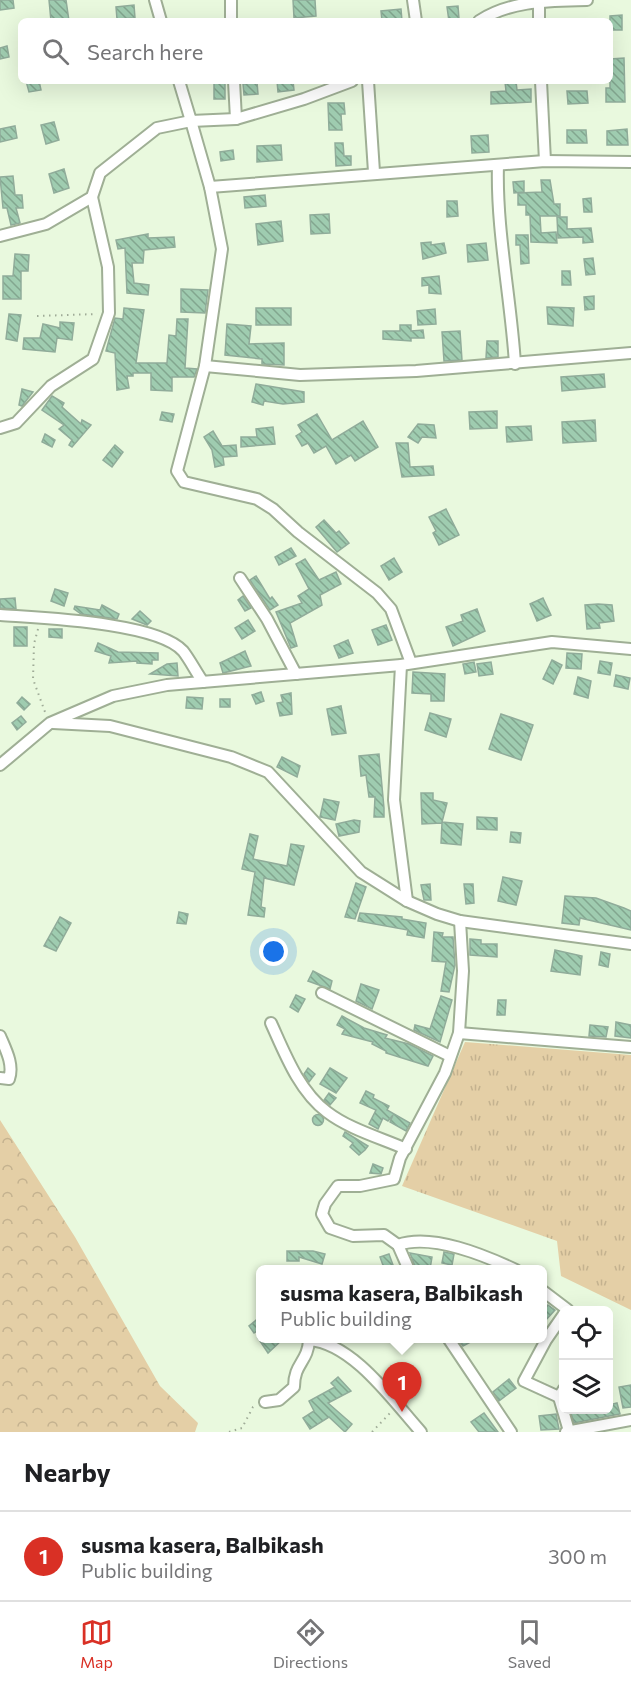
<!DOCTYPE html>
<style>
:root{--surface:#fff;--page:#f2f2f2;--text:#202124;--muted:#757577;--line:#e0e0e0;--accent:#d93025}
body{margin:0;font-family:Commissioner,sans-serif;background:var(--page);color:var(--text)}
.controls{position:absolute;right:18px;bottom:18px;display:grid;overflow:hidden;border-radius:9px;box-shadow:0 6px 24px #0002}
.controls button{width:54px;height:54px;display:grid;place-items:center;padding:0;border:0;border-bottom:2px solid var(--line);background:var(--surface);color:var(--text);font:30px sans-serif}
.you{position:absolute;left:274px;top:952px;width:21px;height:21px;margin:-15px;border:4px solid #fff;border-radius:50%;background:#1a73e8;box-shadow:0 0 0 9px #1a73e833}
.badge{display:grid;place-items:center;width:39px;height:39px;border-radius:50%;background:var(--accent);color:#fff;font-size:20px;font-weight:700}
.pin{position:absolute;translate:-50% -50px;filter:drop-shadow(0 2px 3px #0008)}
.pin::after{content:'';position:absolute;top:32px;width:21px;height:18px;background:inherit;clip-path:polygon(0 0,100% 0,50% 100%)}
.popup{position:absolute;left:256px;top:1265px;width:291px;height:78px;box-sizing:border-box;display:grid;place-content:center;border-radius:9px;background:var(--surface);filter:drop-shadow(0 2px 4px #0005);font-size:20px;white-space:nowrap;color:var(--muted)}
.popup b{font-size:22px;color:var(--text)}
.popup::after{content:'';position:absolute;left:50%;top:100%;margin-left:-12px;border:12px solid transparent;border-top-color:var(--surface)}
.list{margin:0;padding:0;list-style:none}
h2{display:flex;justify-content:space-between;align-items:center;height:78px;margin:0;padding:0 24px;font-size:26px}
h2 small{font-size:20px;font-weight:400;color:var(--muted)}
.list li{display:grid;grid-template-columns:39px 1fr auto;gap:18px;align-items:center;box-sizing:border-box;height:90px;padding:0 24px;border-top:2px solid var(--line)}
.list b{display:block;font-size:22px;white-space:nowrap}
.list p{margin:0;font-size:20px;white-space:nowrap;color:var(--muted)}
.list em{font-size:20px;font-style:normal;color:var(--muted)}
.icon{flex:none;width:33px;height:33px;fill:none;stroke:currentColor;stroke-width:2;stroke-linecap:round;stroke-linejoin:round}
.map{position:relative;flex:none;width:631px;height:1432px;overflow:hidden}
.search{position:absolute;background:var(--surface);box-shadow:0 6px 24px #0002;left:18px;right:18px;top:18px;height:66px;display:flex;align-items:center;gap:15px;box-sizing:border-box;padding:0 21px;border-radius:9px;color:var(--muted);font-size:22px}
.sheet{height:168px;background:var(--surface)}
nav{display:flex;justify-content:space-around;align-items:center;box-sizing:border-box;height:84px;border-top:2px solid var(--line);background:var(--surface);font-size:16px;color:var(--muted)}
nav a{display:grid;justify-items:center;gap:3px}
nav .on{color:var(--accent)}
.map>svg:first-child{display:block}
</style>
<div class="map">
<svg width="631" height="1432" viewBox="0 0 631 1432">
<defs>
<pattern id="grass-tufts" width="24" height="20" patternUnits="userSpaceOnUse" patternTransform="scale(1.5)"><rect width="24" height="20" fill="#e4cfa6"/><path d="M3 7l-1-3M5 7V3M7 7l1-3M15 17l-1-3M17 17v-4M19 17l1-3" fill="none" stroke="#c4b28f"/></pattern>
<pattern id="forest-crowns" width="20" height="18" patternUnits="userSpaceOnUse" patternTransform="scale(1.5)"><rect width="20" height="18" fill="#e4cfa6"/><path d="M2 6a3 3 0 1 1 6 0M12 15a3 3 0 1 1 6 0" fill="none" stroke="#c4b28f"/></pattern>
<pattern id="building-back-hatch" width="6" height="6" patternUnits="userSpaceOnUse" patternTransform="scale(1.5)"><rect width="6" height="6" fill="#9fccb0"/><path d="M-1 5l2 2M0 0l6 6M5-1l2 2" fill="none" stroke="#82a68f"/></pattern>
</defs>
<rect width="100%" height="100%" fill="#e9f9de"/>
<polygon fill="url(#grass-tufts)" points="465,1042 631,1055 631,1310 561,1276 557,1241 402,1186"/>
<polygon fill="url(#forest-crowns)" points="0,1120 75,1237 160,1386 198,1423 195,1432 0,1432"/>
<g fill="url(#building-back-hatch)" stroke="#90ac9a" stroke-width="1.5">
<polygon points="0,0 13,0 14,8 0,10"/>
<polygon points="49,0 66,0 69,21 51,21"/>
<polygon points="293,0 315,0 316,16 294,18"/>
<polygon points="134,5 135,18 117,19 116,7"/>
<polygon points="458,6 459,19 449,21 447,7"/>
<polygon points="401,9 402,21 382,21 381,11"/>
<polygon points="622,15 622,30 610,30 610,16"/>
<polygon points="7,46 9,57 0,59 0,48"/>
<polygon points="624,58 625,102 606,102 606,88 610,88 610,59"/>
<polygon points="26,81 39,81 41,90 29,92"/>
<rect x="214" y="81" width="11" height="18"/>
<polygon points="277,81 293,81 294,90 278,92"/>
<polygon points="516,81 517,90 531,89 531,102 491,104 491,92 506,91 505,82"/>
<polygon points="257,82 258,94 244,95 243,84"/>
<polygon points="567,91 587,91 588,103 568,104"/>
<polygon points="328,103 344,103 345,114 341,114 342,130 329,130"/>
<polygon points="54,122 59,140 46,144 41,125"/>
<polygon points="15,126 17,138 0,142 0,129"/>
<polygon points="627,129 628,145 607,145 607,131"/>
<polygon points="567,130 586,130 587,143 567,143"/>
<polygon points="488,135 489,152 472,153 471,136"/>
<polygon points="335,143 343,143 344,156 351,156 351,165 336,166"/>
<polygon points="281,145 282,160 257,162 257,146"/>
<polygon points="233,150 234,159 221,161 220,152"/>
<polygon points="64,169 69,188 54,193 49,174"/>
<polygon points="13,176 15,195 22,195 23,208 16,208 20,223 11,225 7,208 3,208 0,177"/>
<polygon points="541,180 550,180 554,204 560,204 560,216 540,216 541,233 556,232 557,243 531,242 530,215 526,215 526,205 518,205 518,193 542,192"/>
<polygon points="524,181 524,192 514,193 513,182"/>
<polygon points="265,195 266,206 245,208 244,197"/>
<polygon points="591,198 592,212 584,212 583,199"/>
<polygon points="447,201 457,201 458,216 447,217"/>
<polygon points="329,214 330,233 311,234 310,215"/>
<polygon points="557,217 567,217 567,229 591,228 593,242 583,243 583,237 558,238"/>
<polygon points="281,221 283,241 258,245 256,224"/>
<polygon points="148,234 148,238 174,237 175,247 144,250 143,263 132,263 134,283 149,285 148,295 127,293 125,248 118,249 116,240"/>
<polygon points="516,235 528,235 529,263 521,264 520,245 516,245"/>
<polygon points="431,242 431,245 444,243 446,253 423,259 421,243"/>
<polygon points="486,243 488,260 468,262 467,245"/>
<polygon points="15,254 29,255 28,271 21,271 21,299 3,299 3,276 13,276"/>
<polygon points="593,258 595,274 586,275 584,259"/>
<polygon points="562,271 570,271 571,285 562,285"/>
<polygon points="439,276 441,294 429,293 429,285 422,286 422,278"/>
<polygon points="181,289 208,290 205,313 181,312"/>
<polygon points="594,296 594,309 585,310 584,297"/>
<polygon points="547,307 574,308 573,326 548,324"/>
<polygon points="124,308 144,310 136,363 167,363 169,335 176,336 177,319 188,319 185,368 197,369 194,377 172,377 172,391 151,390 151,373 133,373 133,376 127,376 129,388 117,390 115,353 106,351 115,318 123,319"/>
<rect x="256" y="308" width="35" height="17"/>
<polygon points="435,309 436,324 418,325 417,311"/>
<polygon points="9,314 21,315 17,341 6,339"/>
<polygon points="60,322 74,323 72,340 57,338 55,352 23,349 24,338 40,338 43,324 60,328"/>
<polygon points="227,324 251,326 249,344 284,343 284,365 262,364 262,359 225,355"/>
<polygon points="400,325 411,325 411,331 423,330 424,338 411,338 411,341 383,339 383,331 400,331"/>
<polygon points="460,331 462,360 444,361 442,332"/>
<polygon points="487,341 498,341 498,357 486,358"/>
<polygon points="604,374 605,387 562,391 561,377"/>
<polygon points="256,384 304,392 304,402 283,404 264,401 263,405 252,402"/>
<polygon points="22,389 33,392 22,406 19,405"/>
<polygon points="52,396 64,403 62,407 81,424 82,420 91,425 72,447 69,445 72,440 59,429 64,425 42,410"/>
<polygon points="497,411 497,428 470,429 469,412"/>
<polygon points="162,412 174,414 172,422 160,420"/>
<polygon points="317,414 332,440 363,421 378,447 355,461 351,455 336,464 326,446 314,453 308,443 302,446 296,436 302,432 298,425"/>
<polygon points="595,420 596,441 563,443 562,422"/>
<polygon points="418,424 434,425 436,438 422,437 418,443 408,437"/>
<polygon points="531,426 532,440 507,442 506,427"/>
<polygon points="273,427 275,444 241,447 241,437 257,437 256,429"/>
<polygon points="213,431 222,446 236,445 237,456 223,457 224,465 215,467 212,450 204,437"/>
<polygon points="45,434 55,440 52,447 42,442"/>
<polygon points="396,443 408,443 410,467 433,466 434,475 402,477"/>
<polygon points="115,445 123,452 112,467 103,460"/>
<polygon points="446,509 459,535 439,545 433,533 436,531 429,517"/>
<polygon points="324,520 336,533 339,531 349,543 337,552 316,527"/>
<polygon points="291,548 296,556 279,565 275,557"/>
<polygon points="394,558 402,572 389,580 381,566"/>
<polygon points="305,559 319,580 336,572 341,584 320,595 322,605 290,623 297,646 291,648 276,612 302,603 298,596 309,589 296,564"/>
<polygon points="256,576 270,599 272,597 278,605 270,610 250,580"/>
<polygon points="55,589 68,593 64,606 51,601"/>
<polygon points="243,596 251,608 245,611 238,600"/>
<polygon points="15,598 16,609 0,608 0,599"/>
<polygon points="543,598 551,615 537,621 530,604"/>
<polygon points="598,604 612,605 614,621 599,623 600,628 587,629 585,605"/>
<polygon points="102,605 119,614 117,619 81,614 74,609 75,606 100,610"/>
<polygon points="477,609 485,631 453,646 446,627 463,621 461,615"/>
<polygon points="140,611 151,621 147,625 132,619"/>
<polygon points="248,620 255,631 242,639 235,628"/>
<polygon points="386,625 392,640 378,645 372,630"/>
<rect x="14" y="627" width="13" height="19"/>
<polygon points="49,629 62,629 62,638 49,637"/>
<polygon points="348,640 353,653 339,658 334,646"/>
<polygon points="98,643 118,652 158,653 158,660 152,660 152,664 137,663 137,661 109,663 111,656 95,651"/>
<polygon points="245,651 251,666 223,673 220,663"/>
<polygon points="567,653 582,654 581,669 566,668"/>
<polygon points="552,660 562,665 553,684 543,679"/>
<polygon points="600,661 612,663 610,675 598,673"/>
<polygon points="474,662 476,672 465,674 463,664"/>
<polygon points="491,662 493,674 479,676 477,664"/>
<polygon points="177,663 178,676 150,674 167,664"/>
<polygon points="413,672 445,674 444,701 431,701 431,694 412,693"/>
<polygon points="616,675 630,678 628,689 614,686"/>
<polygon points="578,677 591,681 588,698 574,694"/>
<polygon points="261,692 264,701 256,704 252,695"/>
<polygon points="291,693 292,714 280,716 277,703 283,702 281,695"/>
<polygon points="22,697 30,704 24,710 17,703"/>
<polygon points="187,697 203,698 202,709 186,708"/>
<rect x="220" y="699" width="10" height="8"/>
<polygon points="341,706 346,733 332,735 327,709"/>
<polygon points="430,713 451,719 446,737 425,730"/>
<polygon points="501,714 533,725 521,760 489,749"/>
<polygon points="21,716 26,722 17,730 12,723"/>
<polygon points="379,754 384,808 384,817 374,817 375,797 369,797 366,775 361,776 359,756"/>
<polygon points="282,757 300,766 297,777 277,767"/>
<polygon points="421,793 433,793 433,800 447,803 442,822 463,824 461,845 441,843 442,823 422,824"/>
<polygon points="324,799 339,802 335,820 320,817"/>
<polygon points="477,817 497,818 497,830 477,829"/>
<polygon points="354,820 360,821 359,832 339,836 336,824"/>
<polygon points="511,832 521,833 520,843 510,842"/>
<polygon points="250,834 258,836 253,859 287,866 291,844 304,846 294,885 264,878 261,907 265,908 264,917 248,915 255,872 242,869"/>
<polygon points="503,877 522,881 516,905 498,901"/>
<polygon points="356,883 366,887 355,919 345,917"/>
<polygon points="430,884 431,900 424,900 421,885"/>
<polygon points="464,884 473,884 474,903 466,904"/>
<polygon points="565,896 596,898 624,908 631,911 631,930 580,918 579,925 562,923"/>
<polygon points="179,912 188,914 186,924 177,923"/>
<polygon points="360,913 402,917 402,919 426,923 424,938 407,935 408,930 358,921"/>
<polygon points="60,917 71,923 56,951 44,946"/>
<polygon points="434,932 443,933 442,937 453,937 455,965 449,992 441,991 446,962 432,961"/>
<polygon points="470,939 481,940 481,944 497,944 497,957 470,955"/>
<polygon points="555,950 582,956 580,975 551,971"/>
<polygon points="601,952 610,954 608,967 599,965"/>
<polygon points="313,971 332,981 330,989 308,981"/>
<polygon points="361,984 379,990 372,1009 356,1001"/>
<polygon points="296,995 305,999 298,1012 290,1007"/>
<polygon points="441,996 452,1000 440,1042 414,1030 415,1025 430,1029"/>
<polygon points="498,1000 506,1000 505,1015 497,1015"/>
<polygon points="342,1016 364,1028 387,1035 385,1038 409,1044 433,1056 428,1066 386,1053 386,1051 372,1044 373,1042 342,1034 345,1029 337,1025"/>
<polygon points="616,1022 631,1025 631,1038 615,1036"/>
<polygon points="590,1025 608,1027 606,1037 589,1036"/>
<polygon points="308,1068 315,1074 309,1082 304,1074"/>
<polygon points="330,1068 347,1078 336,1093 320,1084"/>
<polygon points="366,1091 374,1095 373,1098 389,1106 387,1110 410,1123 406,1131 390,1122 393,1115 388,1121 383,1118 378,1129 369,1124 376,1110 360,1103"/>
<polygon points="329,1093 336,1098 330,1105 324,1100"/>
<circle cx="318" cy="1120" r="5.5"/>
<polygon points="345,1132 368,1146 365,1150 359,1155 350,1147 353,1143 343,1136"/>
<polygon points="373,1164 383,1168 381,1174 370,1173"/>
<polygon points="287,1251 313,1251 325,1254 322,1264 299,1257 299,1261 287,1261"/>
<polygon points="444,1252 454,1254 452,1265 442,1263"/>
<polygon points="410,1253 432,1257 430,1269 416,1269"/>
<polygon points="389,1254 393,1265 384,1268 380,1257"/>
<polygon points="548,1305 555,1310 543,1323 543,1311"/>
<polygon points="261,1316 261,1328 254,1333 249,1326"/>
<polygon points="258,1338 284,1338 268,1353"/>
<polygon points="457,1338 478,1338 463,1346"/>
<polygon points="338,1377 351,1391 328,1403 352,1424 345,1432 329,1417 310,1429 303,1418 314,1411 309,1401 335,1387 331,1383"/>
<polygon points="509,1379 516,1388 499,1401 493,1392"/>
<polygon points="631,1385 631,1407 623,1408 619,1387"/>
<polygon points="617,1403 620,1414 574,1423 570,1410 609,1410 609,1405"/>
<polygon points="484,1413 498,1432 479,1432 471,1422"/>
<polygon points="556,1414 559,1429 541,1430 539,1416"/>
</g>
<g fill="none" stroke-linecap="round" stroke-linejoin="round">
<defs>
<g id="minor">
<polyline points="155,0 161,21"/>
<polyline points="413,0 416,21"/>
<polyline points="539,0 539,21"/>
<polyline points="231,21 231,0"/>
<path d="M479,21C511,0 550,1 587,0"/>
<polyline points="179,81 191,121 236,119 304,99 352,81"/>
<polyline points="234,81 236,119"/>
<polyline points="368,81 374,172"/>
<polyline points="541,81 545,161"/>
<path d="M498,165C496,229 511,299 515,364"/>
<polyline points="210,187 545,161 631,162"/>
<polyline points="0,236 46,224 92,197 100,173 157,128 191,121 210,187 222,249 205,366 300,375 416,371 631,353"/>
<polyline points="205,366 177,471 184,482 257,499 273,509 298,532 377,593 391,609 411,663"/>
<polyline points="0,428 16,423 51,386 93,359 109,313 108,267 92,197"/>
<polyline points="240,578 267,619 296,674"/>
<path d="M0,615C40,618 157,622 183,651C190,660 196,672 203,682"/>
<polyline points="401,665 394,800 407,901"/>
<polyline points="53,723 110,726 231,757 268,772 361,872 407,901 437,914 460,921 631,944"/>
<polyline points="0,765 50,723 113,696 167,685 401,665 552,642 631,649"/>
<polyline points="322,993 450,1056"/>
<path d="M271,1023C285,1054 299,1091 327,1112C349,1129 381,1138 406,1149"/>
<polyline points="459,1033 631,1047"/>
<path d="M0,1036C6,1050 14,1065 9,1079L0,1078"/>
<path d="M398,1245C432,1233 484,1255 516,1270"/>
<polyline points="409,1270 398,1245 384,1235 353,1236 330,1228 322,1214 325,1204 338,1186 360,1186 394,1179 400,1158 445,1073 459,1033 463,971 460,921"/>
<polyline points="543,1291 568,1310"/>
<polyline points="448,1338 511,1432"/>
<polyline points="564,1389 559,1397 569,1431"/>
<polyline points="559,1397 524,1381 546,1340 564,1314"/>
<path d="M265,1402L279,1400L294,1387C294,1363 308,1362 309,1340C353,1343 393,1401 421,1432"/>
<polyline points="566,1432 631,1420"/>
</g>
</defs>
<use href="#minor" stroke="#9faf95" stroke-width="14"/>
<g stroke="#9fab97" stroke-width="2" stroke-dasharray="1.5 4.5" stroke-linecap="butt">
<polyline points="37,316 97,314"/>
<polyline points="38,629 34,644 33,679 45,712"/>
<polyline points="229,1432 242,1428 253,1407 257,1405"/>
<polyline points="372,1432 391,1412"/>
</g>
<use href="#minor" stroke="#fff" stroke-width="10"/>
</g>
</svg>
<div class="controls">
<button><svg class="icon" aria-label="locate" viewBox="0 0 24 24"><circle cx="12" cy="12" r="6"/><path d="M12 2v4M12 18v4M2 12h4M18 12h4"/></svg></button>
<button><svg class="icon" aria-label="layers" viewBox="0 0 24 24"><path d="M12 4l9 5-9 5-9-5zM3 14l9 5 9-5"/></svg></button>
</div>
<div class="you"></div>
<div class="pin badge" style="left:402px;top:1412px">1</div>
<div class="popup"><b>susma kasera, Balbikash</b>Public building</div>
<div class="search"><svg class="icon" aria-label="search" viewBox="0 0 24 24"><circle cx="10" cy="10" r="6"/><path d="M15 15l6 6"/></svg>Search here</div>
</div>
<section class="sheet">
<h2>Nearby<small></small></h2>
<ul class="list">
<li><span class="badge">1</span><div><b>susma kasera, Balbikash</b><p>Public building</p></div><em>300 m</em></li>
</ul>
</section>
<nav>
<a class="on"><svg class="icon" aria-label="map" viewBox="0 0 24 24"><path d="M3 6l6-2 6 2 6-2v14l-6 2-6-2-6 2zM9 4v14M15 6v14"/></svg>Map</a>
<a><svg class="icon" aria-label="directions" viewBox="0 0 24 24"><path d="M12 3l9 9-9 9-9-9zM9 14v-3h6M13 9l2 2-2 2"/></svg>Directions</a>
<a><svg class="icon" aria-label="saved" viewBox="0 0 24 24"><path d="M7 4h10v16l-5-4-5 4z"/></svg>Saved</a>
</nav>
